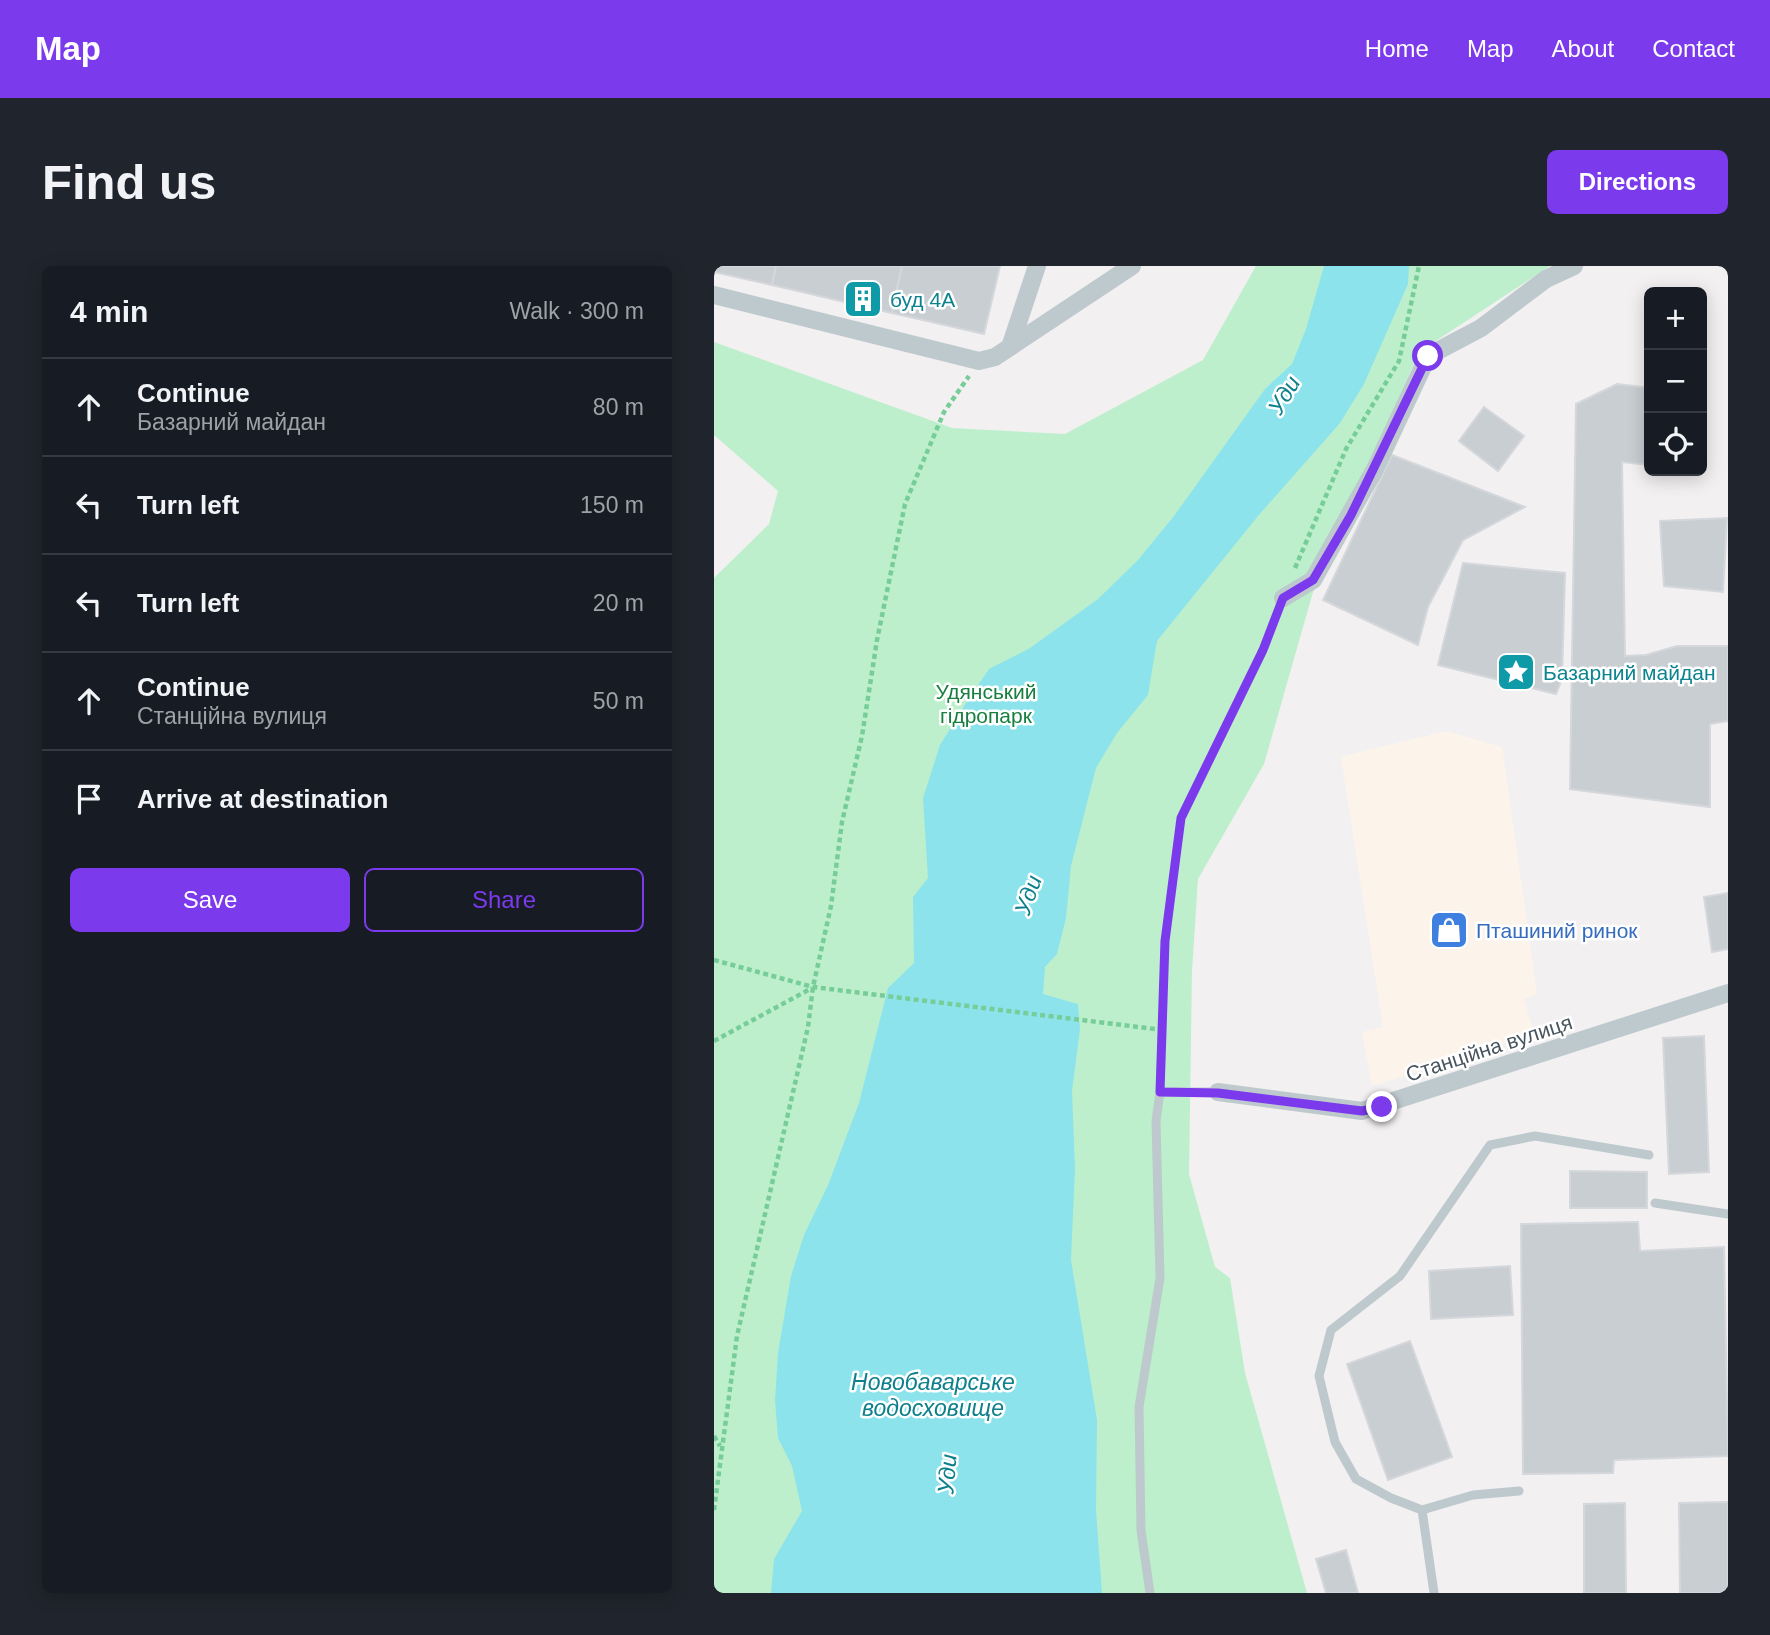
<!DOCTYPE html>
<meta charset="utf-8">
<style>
:root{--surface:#171b24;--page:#20242c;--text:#f1f3f6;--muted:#9ea1a6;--line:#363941;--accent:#7c3aed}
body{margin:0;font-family:Arial,sans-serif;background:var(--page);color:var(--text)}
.controls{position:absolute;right:21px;top:21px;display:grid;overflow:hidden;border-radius:10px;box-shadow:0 4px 18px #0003}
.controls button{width:63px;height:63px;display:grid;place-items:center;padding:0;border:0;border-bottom:2px solid var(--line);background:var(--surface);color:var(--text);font:35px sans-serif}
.stop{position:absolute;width:21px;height:21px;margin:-16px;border:5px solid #7c3aed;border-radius:50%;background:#fff}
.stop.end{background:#7c3aed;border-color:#fff;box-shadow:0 2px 7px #0008}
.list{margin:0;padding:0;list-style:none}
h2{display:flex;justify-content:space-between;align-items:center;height:91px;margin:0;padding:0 28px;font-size:30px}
h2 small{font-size:23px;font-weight:400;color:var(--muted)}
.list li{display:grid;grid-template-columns:46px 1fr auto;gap:21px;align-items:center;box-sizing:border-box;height:98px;padding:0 28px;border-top:2px solid var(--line)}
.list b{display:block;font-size:26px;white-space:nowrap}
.list p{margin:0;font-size:23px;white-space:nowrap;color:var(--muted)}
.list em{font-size:23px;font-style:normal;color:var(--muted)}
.actions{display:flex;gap:14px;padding:21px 28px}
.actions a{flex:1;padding:16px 0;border:2px solid var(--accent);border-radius:10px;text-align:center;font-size:24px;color:var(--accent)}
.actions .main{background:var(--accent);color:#fff}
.icon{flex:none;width:38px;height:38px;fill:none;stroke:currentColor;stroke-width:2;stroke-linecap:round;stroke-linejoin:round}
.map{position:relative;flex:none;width:1014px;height:1327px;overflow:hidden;border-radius:10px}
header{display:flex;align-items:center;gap:42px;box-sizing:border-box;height:98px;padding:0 35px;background:var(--accent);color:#fff}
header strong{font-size:33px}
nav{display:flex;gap:38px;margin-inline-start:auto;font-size:24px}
.intro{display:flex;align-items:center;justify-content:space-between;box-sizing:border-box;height:168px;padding:0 42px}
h1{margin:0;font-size:49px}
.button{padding:18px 32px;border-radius:10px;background:var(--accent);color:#fff;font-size:24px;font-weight:700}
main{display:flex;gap:42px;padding:0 42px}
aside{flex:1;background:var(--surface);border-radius:10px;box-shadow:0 4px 18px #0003}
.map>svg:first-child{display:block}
</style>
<header>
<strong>Map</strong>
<nav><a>Home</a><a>Map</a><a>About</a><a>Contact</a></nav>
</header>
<div class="intro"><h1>Find us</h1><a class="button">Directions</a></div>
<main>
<aside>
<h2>4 min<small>Walk · 300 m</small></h2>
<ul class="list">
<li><svg class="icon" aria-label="ahead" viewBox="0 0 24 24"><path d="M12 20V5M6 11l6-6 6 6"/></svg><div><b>Continue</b><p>Базарний майдан</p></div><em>80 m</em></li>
<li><svg class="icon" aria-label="left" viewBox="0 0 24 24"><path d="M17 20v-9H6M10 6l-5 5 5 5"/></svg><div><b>Turn left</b></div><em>150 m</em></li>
<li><svg class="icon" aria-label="left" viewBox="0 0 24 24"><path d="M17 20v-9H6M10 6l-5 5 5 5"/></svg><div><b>Turn left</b></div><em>20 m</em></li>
<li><svg class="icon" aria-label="ahead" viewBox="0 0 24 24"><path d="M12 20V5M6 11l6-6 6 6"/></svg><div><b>Continue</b><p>Станційна вулиця</p></div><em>50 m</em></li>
<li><svg class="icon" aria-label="arrive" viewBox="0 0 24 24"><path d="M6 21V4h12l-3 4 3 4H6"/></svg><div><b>Arrive at destination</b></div></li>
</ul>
<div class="actions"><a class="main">Save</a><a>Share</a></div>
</aside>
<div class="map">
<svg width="1014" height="1327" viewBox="0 0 1014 1327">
<rect width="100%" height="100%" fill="#f2f0f0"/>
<polygon fill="#fcf4ea" points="732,465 788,481 823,728 810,733 820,768 658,820 648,766 669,761 627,491"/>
<polygon fill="#beefcc" points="542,0 836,0 705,86 599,326 550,498 484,613 478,705 475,908 501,1001 516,1012 531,1107 593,1327 0,1327 0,312 55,258 64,225 0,169 0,76 238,162 351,168 489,94"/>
<polygon fill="#8ce3ec" points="610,0 695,0 694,18 650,118 626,157 544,250 443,375 434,429 403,467 382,502 357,600 352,652 343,688 331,701 329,728 364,738 366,763 358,825 361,903 357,994 383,1154 382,1244 388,1327 57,1327 60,1293 88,1245 78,1200 64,1172 61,1134 64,1087 77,1010 90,969 114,919 145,837 174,722 200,697 199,631 214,612 209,532 226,479 252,437 275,403 316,382 384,333 424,294 460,250 551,123 578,98 592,63"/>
<g fill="#c9ced2" stroke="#d4d7db" stroke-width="2">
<polygon points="0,0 62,0 58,19 0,6"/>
<polygon points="62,0 188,0 178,47 58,19"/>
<polygon points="188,0 286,0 270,68 178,47"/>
<polygon points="903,118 935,122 935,199 908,196 911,390 932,389 963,380 1014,380 1014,455 996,458 996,541 856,523 862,138"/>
<polygon points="770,141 810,170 784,205 745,175"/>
<polygon points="678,189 811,241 749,274 714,341 704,379 609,334"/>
<polygon points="1013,252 1009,326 950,320 946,255"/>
<polygon points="749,297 851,307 848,413 842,428 724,399"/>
<polygon points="1014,627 1014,683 998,686 990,631"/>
<polygon points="990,770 995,906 955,908 949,772"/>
<polygon points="856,905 933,906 933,942 856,942"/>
<polygon points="924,956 926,985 1010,981 1014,1190 900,1194 899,1207 809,1208 807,958"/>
<polygon points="796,1000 799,1049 717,1053 715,1005"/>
<polygon points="696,1075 738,1191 674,1214 633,1098"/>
<polygon points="1014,1236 1014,1327 966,1327 965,1237"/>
<polygon points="911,1237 912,1327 870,1327 870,1238"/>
<polygon points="632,1284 644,1327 612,1327 602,1293"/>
</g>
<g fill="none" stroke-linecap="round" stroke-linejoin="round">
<g stroke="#76cd98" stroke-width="4.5" stroke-dasharray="5 3.5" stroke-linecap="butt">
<polyline points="581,302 632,183 685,95 705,0"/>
<polyline points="0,694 99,721 449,764"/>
<polyline points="0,775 98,722"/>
<polyline points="446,811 451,675 467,552 513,460 562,349"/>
<polyline points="0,1170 6,1180"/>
<polyline points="0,1244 23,1070 94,761 99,721 117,640 128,556 148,470 163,374 191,238 230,146 255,110"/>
</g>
<g stroke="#bec9ce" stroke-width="9">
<polyline points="941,937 1014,948"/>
<polyline points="708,1244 759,1229 805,1225"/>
<polyline points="436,1327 427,1264 425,1141 446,1012 442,855 446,826 504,826"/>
<polyline points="720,1327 708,1244 677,1232 642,1213 621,1176 605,1110 617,1064 686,1010 776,879 821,870 935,889"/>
</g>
<g stroke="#bec9ce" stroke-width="18">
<polyline points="0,29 265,95 281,91 418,0"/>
<polyline points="296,81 323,0"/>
<polyline points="569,332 599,314 661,203 714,90 767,62 832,13 860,0"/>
<polyline points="504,826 648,845 1014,727"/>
</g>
</g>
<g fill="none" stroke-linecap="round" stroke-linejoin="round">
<polyline stroke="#7c3aed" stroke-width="9" points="668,841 648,845 504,827 446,826 451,675 467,552 549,384 569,332 599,314 637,249 714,90"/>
</g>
<defs>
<symbol id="building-square" viewBox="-11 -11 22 22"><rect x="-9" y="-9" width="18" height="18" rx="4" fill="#0f9aa8" stroke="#fff"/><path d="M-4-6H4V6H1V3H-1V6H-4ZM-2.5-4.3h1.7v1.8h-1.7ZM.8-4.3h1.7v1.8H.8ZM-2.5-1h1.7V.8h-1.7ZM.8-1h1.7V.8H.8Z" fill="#fff"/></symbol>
<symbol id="sight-square" viewBox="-11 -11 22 22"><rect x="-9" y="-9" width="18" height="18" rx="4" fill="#0f9aa8" stroke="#fff"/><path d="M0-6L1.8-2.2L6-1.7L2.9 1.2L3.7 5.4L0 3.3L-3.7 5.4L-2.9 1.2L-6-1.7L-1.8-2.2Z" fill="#fff"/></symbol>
<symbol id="shop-square" viewBox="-11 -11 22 22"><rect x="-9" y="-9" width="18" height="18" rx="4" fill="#3f7fe0" stroke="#fff"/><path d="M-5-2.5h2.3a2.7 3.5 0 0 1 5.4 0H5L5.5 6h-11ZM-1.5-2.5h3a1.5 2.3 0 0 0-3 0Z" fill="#fff"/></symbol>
</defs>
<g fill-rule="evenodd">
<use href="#building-square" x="127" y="11" width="44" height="44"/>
<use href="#sight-square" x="780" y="384" width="44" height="44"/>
<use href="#shop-square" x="713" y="642" width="44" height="44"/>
</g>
<g text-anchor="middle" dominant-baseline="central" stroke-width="5" stroke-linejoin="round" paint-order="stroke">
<g font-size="21" fill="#0d838f" stroke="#fff" text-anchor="start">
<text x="176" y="33">буд 4А</text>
<text x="829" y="406">Базарний майдан</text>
</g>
<g font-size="21" fill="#177f3f" stroke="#fff">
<text x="272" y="425">Удянський<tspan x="272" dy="24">гідропарк</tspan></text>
</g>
<g font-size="21" fill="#366cbe" stroke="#fff" text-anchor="start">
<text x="762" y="664">Пташиний ринок</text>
</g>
<g font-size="21" fill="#48555d" stroke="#fff">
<text transform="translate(775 782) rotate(-18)">Станційна вулиця</text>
</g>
<g font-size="23" font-style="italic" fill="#0e808c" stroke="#fff">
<text transform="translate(570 129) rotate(-59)">Уди</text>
<text transform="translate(314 629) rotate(-71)">Уди</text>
<text x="219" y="1116">Новобаварське<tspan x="219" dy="26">водосховище</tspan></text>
<text transform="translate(233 1208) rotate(-85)">Уди</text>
</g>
</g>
</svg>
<div class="controls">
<button>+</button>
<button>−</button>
<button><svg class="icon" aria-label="locate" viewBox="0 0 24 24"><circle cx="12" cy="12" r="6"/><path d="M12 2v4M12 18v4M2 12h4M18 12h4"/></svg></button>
</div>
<div class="stop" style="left:714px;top:90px"></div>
<div class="stop end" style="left:668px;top:841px"></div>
</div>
</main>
